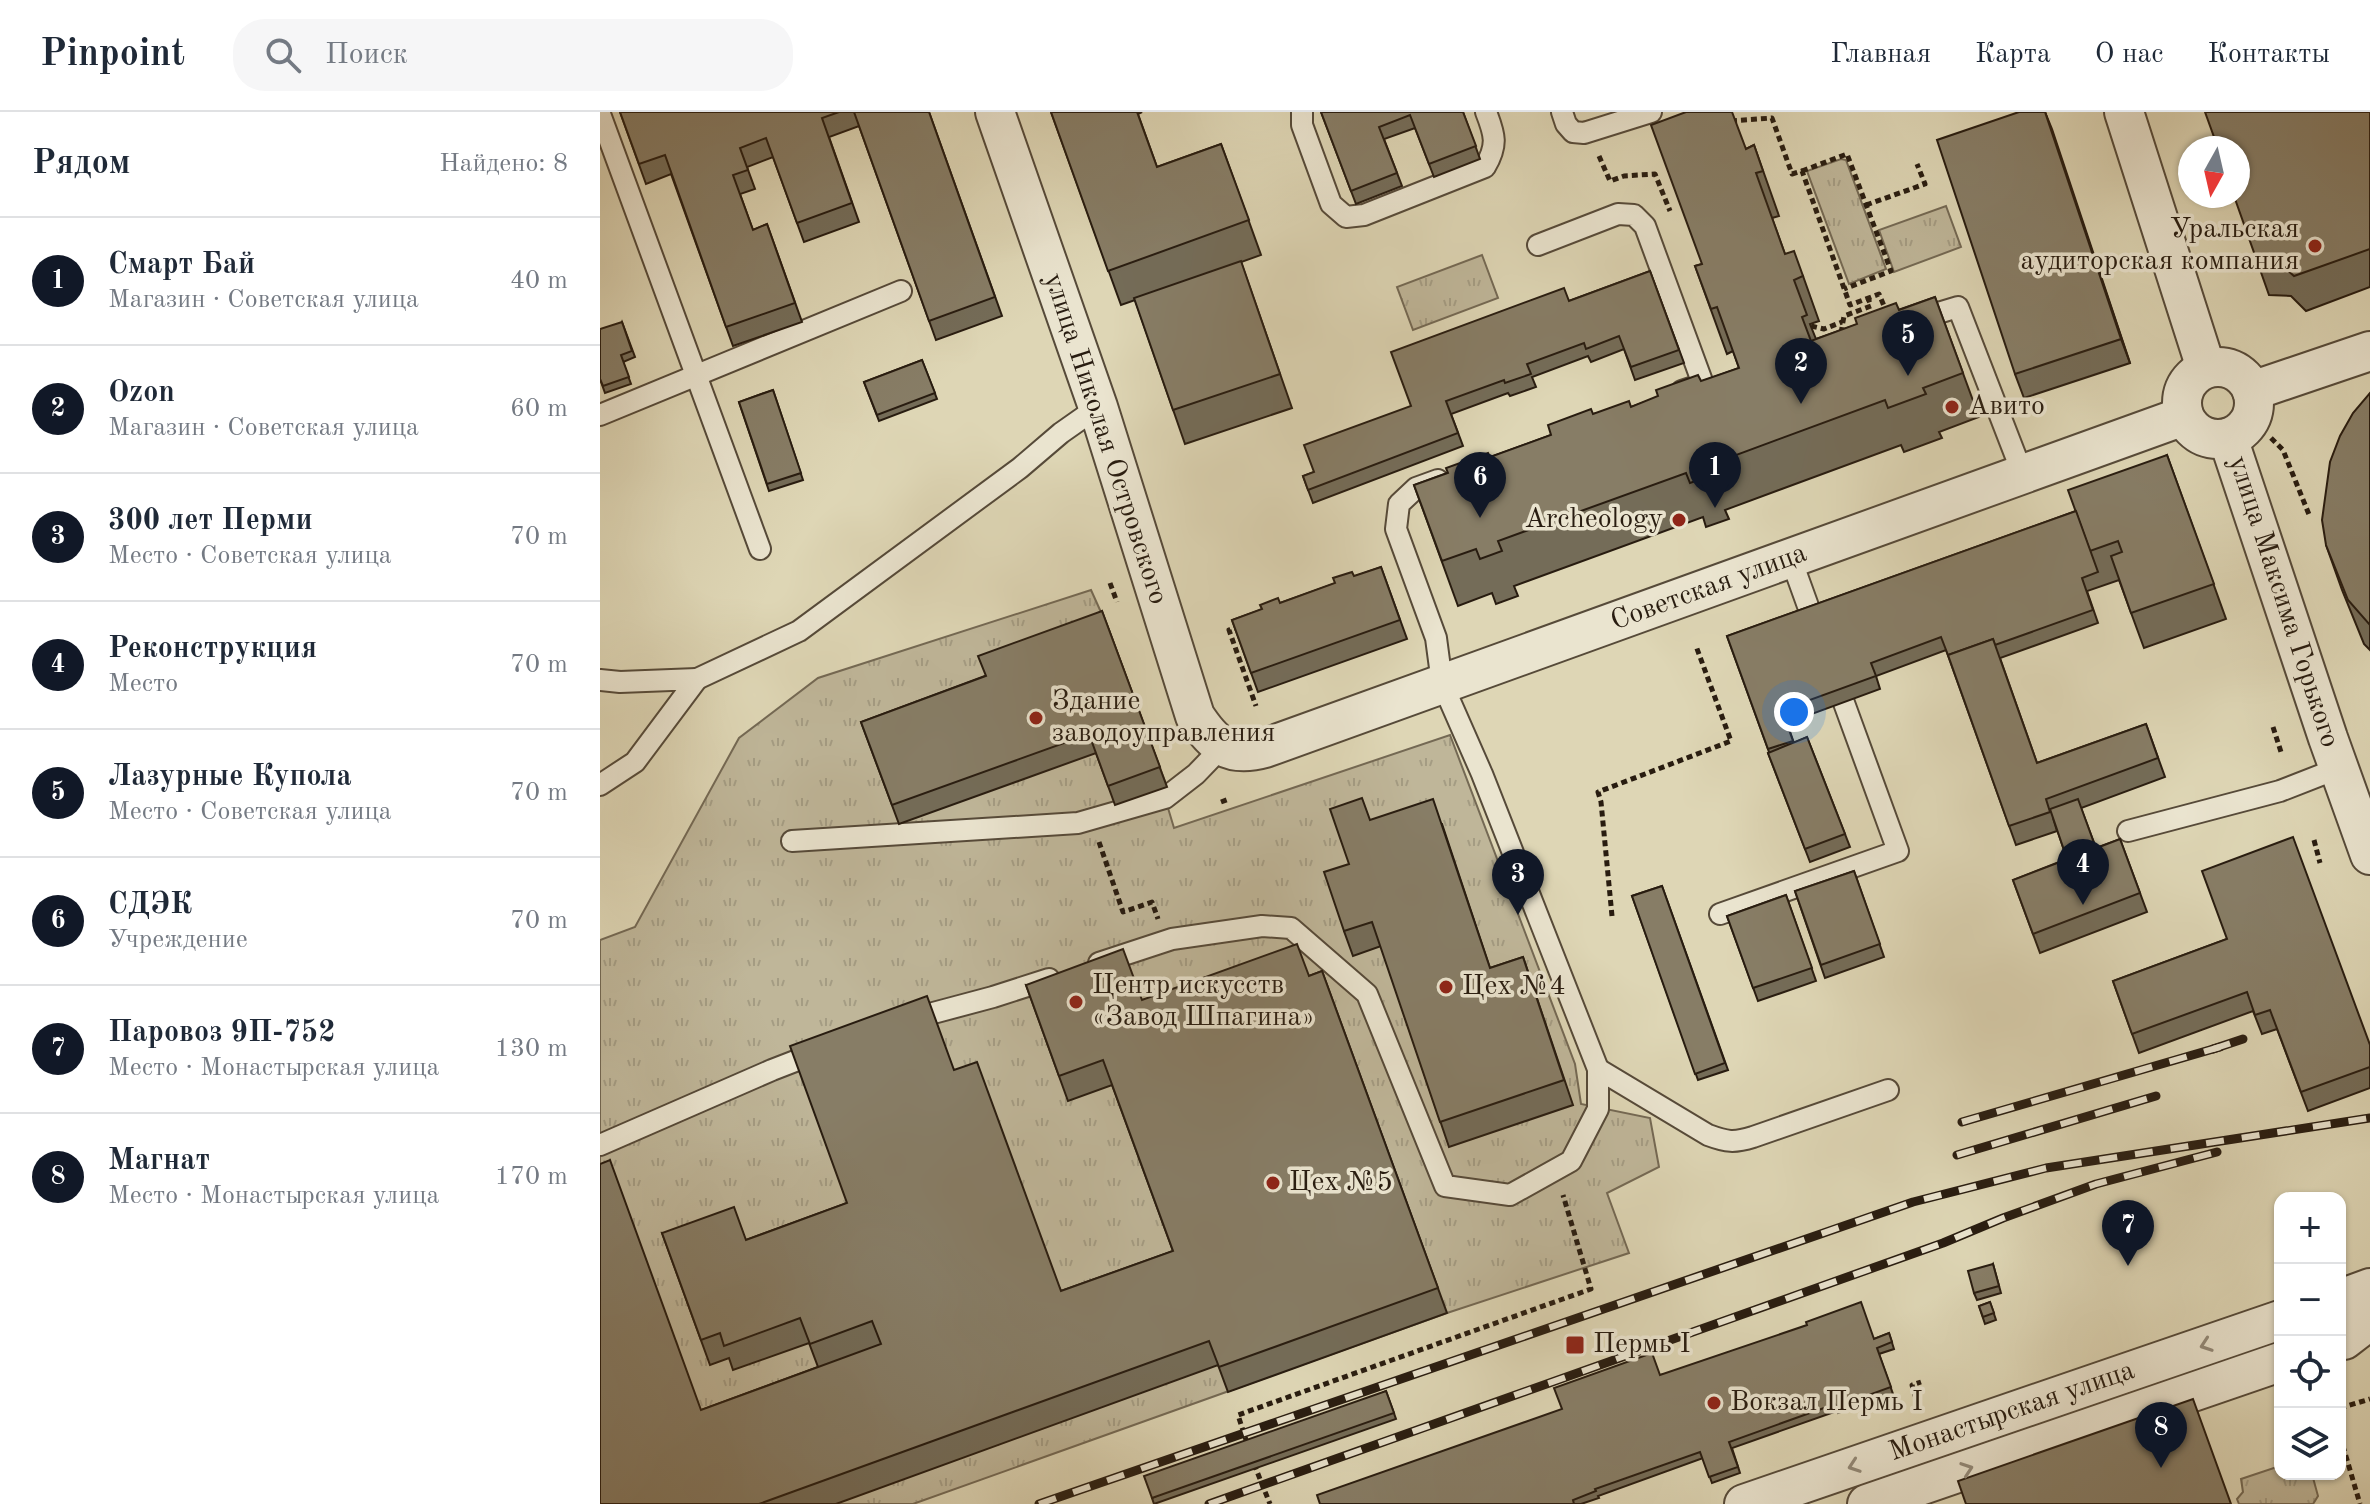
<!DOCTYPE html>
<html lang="ru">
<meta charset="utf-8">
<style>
:root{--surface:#fff;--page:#f6f6f7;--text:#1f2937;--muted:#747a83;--line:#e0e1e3;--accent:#111827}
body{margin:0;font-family:"Old Standard TT",serif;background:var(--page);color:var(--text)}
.controls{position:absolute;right:24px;bottom:24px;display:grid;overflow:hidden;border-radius:16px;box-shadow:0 2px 6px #0004}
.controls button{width:72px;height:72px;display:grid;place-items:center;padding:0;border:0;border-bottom:2px solid var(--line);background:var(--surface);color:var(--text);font:40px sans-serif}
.compass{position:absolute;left:1578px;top:24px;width:72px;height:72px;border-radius:50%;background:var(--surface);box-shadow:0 2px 6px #0004;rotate:188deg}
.you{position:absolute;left:1194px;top:600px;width:28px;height:28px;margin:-20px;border:6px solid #fff;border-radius:50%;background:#1a73e8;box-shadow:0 0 0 12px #1a73e833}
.badge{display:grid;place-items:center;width:52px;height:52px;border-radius:50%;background:var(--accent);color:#fff;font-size:26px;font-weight:700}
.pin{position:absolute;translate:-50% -66px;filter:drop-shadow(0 2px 4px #0008)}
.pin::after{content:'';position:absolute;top:42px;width:28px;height:24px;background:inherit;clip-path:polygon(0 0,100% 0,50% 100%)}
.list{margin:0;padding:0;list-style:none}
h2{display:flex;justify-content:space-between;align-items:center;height:104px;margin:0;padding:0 32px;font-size:34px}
h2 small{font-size:26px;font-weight:400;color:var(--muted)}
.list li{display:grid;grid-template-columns:52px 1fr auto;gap:24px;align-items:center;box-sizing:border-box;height:128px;padding:0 32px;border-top:2px solid var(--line)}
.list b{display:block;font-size:30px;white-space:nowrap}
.list p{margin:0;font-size:26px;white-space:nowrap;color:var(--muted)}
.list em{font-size:26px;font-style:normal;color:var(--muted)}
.icon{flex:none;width:44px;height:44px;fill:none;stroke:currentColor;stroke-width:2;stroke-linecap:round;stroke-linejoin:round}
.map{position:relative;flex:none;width:1770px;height:1392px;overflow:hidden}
header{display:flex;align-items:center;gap:48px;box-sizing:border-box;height:112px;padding:0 40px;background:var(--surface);border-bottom:2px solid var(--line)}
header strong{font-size:38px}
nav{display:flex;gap:44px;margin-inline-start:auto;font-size:28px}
.search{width:560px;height:72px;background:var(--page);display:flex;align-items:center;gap:20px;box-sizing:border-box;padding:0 28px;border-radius:32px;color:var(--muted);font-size:30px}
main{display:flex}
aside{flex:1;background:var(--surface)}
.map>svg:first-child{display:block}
</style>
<header>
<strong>Pinpoint</strong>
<div class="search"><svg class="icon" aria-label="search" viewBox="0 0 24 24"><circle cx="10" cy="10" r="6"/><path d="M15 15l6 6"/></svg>Поиск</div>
<nav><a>Главная</a><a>Карта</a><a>О нас</a><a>Контакты</a></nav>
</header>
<main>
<aside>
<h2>Рядом<small>Найдено: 8</small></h2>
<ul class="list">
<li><span class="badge">1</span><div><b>Смарт Бай</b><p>Магазин · Советская улица</p></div><em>40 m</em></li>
<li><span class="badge">2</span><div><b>Ozon</b><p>Магазин · Советская улица</p></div><em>60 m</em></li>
<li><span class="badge">3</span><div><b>300 лет Перми</b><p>Место · Советская улица</p></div><em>70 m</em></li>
<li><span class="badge">4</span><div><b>Реконструкция</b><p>Место</p></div><em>70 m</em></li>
<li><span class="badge">5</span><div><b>Лазурные Купола</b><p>Место · Советская улица</p></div><em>70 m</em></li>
<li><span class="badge">6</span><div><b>СДЭК</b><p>Учреждение</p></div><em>70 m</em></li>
<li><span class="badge">7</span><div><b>Паровоз 9П-752</b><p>Место · Монастырская улица</p></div><em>130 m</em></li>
<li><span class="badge">8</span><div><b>Магнат</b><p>Место · Монастырская улица</p></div><em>170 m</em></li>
</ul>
</aside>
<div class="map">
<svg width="1770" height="1392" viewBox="0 0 1770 1392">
<defs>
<pattern id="grass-tufts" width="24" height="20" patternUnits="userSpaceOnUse" patternTransform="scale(2)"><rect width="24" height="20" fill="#bfb699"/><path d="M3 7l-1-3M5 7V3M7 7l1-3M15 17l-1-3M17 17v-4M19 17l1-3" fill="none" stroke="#a49c83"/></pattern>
</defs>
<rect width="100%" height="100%" fill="#ded6b5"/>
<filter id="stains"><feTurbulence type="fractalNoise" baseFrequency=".0025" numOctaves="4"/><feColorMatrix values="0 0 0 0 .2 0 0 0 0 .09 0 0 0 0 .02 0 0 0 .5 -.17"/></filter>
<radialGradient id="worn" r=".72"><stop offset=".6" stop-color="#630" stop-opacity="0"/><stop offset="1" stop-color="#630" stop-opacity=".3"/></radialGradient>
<g fill="url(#grass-tufts)" stroke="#746954" stroke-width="2">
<polygon points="1241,47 1246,48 1286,157 1249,172 1207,59"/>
<polygon points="1346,94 1361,135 1294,160 1279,118"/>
<polygon points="882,143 898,186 813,218 797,175"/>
<polygon points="491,478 509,518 567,675 565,686 574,716 850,623 975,952 981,992 1050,1006 1059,1055 1007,1081 1029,1141 847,1201 313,1392 0,1392 0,828 35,815 139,626 218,566"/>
<polygon points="1680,1344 1680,1362 1712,1362 1718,1384 1713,1392 1639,1392 1637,1387 1643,1380 1641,1367 1677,1355"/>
</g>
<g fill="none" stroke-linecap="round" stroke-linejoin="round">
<defs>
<g id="service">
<path d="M702,0V13L731,92L746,105L764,103L885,55C898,33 895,23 886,0"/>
<polyline points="962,0 966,12 973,20 984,21 1051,0"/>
<polyline points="0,2 160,437"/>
<polyline points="938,133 1018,102 1034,103 1045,114 1103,272 1082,279"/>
<polyline points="1315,208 1358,195 1423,363"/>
<polyline points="0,303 301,179"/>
<polyline points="1191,447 1213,508"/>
<polyline points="97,567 199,519 420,356 461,321 498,295"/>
<polyline points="0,568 20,570 97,567 35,650 0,673"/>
<polyline points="1528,719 1680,679 1739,656"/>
<polyline points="192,729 478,711 565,686 596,662 622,635"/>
<polyline points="1120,802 1298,739 1244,591"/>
<polyline points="499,851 572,827 662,814 691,816 767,882 845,1074 910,1083 971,1049 998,997 998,957 882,662 842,571 836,526 796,417 799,392 816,376 838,368"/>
<polyline points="307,908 393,885 449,867"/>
<path d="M998,957L1108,1023C1127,1030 1134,1031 1153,1025L1288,978"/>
<polyline points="0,1033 172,958 221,939"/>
</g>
<g id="minor">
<path d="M395,0L498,295L595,604C614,633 629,646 665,636L1584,304"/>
<polyline points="1524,0 1606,256"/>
<circle cx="1618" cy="291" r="36"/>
<polyline points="1652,279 1770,239"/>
<polyline points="1628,326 1728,626 1770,743"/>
<polyline points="1740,1187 1770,1176"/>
<polyline points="1744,1228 1770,1208"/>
<polyline points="1144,1392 1680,1208"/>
<polyline points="1267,1392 1680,1250"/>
</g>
</defs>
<use href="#service" stroke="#564a39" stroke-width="24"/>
<use href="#minor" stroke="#564a39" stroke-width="42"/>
<g stroke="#281c10" stroke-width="5" stroke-dasharray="6 4" stroke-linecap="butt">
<polyline points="1131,9 1172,6 1192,62 1202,59 1250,193 1279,182 1287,201"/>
<polyline points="999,44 1010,69 1024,64 1055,62 1070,99"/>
<polyline points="1202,59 1247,42 1291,159 1244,177"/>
<polyline points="1266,93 1325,72 1317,52"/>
<polyline points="1211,214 1224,217 1242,210"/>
<polyline points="1241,221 1244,204 1271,194 1268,186"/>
<polyline points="1671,326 1683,338 1710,405"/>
<polyline points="510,471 517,490"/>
<polyline points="640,515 629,518 656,594"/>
<polyline points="1673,615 1681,640"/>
<polyline points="621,690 629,687"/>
<polyline points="1714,728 1720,751"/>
<polyline points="499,730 523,800 552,790 558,807"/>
<polyline points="1012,804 1001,690 998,680 1131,629 1096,534"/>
<polyline points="1740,1296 1770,1287"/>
<polyline points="1319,1297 1312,1273 1321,1270"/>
<polyline points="1740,1324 1760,1392"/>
<polyline points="647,1331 638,1303 991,1177 963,1083"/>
<polyline points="654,1352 670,1392"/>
</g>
<use href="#service" stroke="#eae4cf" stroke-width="20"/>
<use href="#minor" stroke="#eae4cf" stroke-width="38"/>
<defs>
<g id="rail">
<polyline points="1613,937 1643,927"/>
<polyline points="1362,1010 1620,935"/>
<polyline points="1357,1043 1556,984"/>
<polyline points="439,1392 1313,1090 1446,1056 1770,1006"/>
<polyline points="609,1392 1343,1131 1403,1106 1496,1072 1617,1040"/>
</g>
</defs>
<use href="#rail" stroke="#281c10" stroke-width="9"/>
<use href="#rail" stroke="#eae4cf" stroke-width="6" stroke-dasharray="18" stroke-linecap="butt"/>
</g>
<g fill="#746c58" stroke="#281c10" stroke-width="2">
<polygon points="20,0 329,0 402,204 336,228 259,14 229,25 259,110 204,130 173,45 147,55 155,77 140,82 153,118 167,112 202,210 133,234 71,62 46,72"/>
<polygon points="451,0 542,0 538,2 557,55 621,32 661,143 641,150 692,296 585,332 535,188 521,193"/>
<polygon points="721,0 863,0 880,47 834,65 815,16 784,27 802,74 756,92"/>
<polygon points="1445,0 1530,251 1424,286 1415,262"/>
<polygon points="1770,0 1770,175 1706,199 1691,184 1669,183 1657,149"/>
<polygon points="1154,33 1179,104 1172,106 1185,142 1203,164 1219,209 1210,212 1216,227 1335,185 1379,305 1339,320 1342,326 1304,340 1301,333 1125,398 1129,407 1106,415 1103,405 914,474 918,484 896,492 892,481 858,494 814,373 951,323 993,302 1031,295 1139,256 1133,239 1127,242 1095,154 1102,152 1146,37"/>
<polygon points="1050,159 1084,251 1035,268 1024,237 991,250 988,244 932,265 936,275 910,284 908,281 851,302 863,334 713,391 703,364 714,360 811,294 969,189"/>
<polygon points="22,210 35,245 23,250 31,272 5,281 0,267"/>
<polygon points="322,248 337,287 279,309 264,270"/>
<polygon points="173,278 203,368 169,379 139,290"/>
<polygon points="1770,281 1770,538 1764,532 1742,478 1726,433"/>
<polygon points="1567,343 1626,507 1544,536 1519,468 1487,479 1498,511 1400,546 1437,651 1546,612 1565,665 1481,696 1496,736 1520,727 1547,800 1440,841 1413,768 1467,747 1453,706 1457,719 1416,733 1346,538 1276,564 1280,577 1187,611 1194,631 1207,625 1250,735 1210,750 1168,641 1169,640 1127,524 1476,399"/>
<polygon points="781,455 807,527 658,580 632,508"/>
<polygon points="502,499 567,675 515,693 496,641 299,712 261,610 385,564"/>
<polygon points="770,708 842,712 890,856 923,845 973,993 849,1035 781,834 753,844 744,819 749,752"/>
<polygon points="1254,759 1284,845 1225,866 1195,779"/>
<polygon points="1062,774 1128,958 1098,968 1032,784"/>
<polygon points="1186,783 1216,869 1158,889 1127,804"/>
<polygon points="1627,827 1770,933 1770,976 1708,999 1677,917 1662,922 1653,899 1539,941 1513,869"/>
<polygon points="722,859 847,1201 628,1280 618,1253 236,1392 0,1392 101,1298 218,1255 209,1231 133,1258 129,1246 110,1253 62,1121 146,1128 247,1091 354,958 461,1179 573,1139 512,973 468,989 426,873 542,888 709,864"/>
<polygon points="1393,1152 1401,1181 1377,1188 1374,1181"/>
<polygon points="1390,1190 1396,1208 1385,1212 1379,1194"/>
<polygon points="1289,1221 1294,1237 1279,1242 1293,1282 1238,1301 1237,1299 1132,1336 1140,1361 1112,1371 1103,1346 998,1384 999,1386 981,1392 720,1392 1060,1263 1274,1227"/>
<polygon points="786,1279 796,1307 554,1392 552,1386"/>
</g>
<polygon fill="#5e5847" stroke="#281c10" stroke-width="2" points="1445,0 1452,17 1530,251 1521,227"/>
<g fill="#877d66" stroke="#281c10" stroke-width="2">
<polygon points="20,0 239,0 222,6 252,91 197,111 166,26 140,36 148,58 133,63 153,118 167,112 195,191 126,215 65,43 39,52"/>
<polygon points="254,0 329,0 395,185 329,209"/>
<polygon points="451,0 537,0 557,55 621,32 649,108 508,159"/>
<polygon points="721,0 863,0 876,34 829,52 810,3 779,15 797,61 751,79"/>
<polygon points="1086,0 1132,0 1146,37 1154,33 1163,59 1156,61 1185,142 1194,139 1203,164 1194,168 1207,203 1202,205 1211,229 1257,212 1255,206 1296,191 1299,198 1335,185 1363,261 1323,276 1326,282 1288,296 1285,288 1109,353 1113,363 1090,371 1086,361 898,429 902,439 880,447 876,437 842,449 814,373 848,361 846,356 888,341 890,345 951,323 948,313 991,297 993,302 1029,289 1031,295 1058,284 1056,278 1098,263 1101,269 1139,256 1117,195 1111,197 1095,154 1102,152 1051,13"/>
<polygon points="1419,0 1445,0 1521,227 1415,262 1337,28"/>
<polygon points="1605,0 1770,0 1770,137 1694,164 1678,150 1657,149 1634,84 1638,84 1638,36 1618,36"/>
<polygon points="641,149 680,262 573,298 534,186"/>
<polygon points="1050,159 1079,238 1031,255 1019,224 986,237 984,231 927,252 931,262 905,271 904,268 846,289 858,321 708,378 703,364 714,360 704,333 811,294 791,240 964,176 969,189"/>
<polygon points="22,210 32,239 21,243 29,265 3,274 0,267 0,217"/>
<polygon points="322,248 335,281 277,303 264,270"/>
<polygon points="173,278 201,361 167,372 139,290"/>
<polygon points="1770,281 1770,513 1748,488 1726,433 1722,408 1730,350 1740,324 1753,301"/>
<polygon points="1567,343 1614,472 1531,501 1511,444 1522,440 1518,429 1490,439 1468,378"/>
<polygon points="1476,399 1498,460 1482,466 1493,498 1395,533 1393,527 1348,543 1341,525 1271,551 1276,564 1182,598 1193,629 1168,637 1127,524"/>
<polygon points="781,455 800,508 651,561 632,508 662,497 660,493 678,486 680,491 735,471 733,466 752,460 754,464"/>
<polygon points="502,499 560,655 508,674 489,622 292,693 261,610 386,564 378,544"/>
<polygon points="1393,527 1437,651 1546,612 1558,646 1446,687 1450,700 1409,714 1348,543"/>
<polygon points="1207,625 1245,722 1205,737 1168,641"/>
<polygon points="762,686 770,708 833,687 890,856 923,845 964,968 840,1010 772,810 744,819 724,760 749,752 730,697"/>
<polygon points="1478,687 1494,731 1465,741 1450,697"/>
<polygon points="1693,725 1770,933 1770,955 1701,980 1670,898 1655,903 1647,880 1532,922 1513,869 1627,827 1602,759"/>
<polygon points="1520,727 1540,781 1433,822 1413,768"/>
<polygon points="1254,759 1280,832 1221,853 1195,779"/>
<polygon points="1062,774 1125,951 1095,962 1032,784"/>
<polygon points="1186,783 1212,856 1153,876 1127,804"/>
<polygon points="697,832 709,864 722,859 838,1176 619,1255 609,1229 159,1392 0,1392 0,1052 10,1048 101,1298 281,1232 272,1209 210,1232 200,1206 124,1234 120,1221 101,1228 62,1121 134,1095 146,1128 247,1091 190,934 327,884 354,958 377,950 461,1179 573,1139 503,948 459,964 426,873 523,837 542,888"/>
<polygon points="1393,1152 1399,1174 1374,1181 1368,1159"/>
<polygon points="1261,1190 1274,1227 1289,1221 1292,1230 1277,1236 1291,1275 1236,1295 1235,1292 1129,1330 1138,1355 1109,1365 1100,1340 995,1377 996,1379 973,1388 974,1392 720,1392 717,1383 962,1297 954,1276 1052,1241 1060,1263 1207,1213 1206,1210"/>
<polygon points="1390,1190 1394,1201 1383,1205 1379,1194"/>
<polygon points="786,1279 794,1301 552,1386 544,1364"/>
<polygon points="1593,1287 1631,1392 1366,1392 1358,1369"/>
</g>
<defs><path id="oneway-chevron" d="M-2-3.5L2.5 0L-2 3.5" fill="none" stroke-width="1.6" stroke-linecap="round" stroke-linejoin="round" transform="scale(2)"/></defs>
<g stroke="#938a79">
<use href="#oneway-chevron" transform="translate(1606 1233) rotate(161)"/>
<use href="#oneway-chevron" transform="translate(1254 1354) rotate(161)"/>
<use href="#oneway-chevron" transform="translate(1367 1357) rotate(-19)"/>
</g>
<g fill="#8f2418" stroke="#eae4cf" stroke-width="3">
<circle cx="1715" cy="134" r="8"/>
<circle cx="1352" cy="295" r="8"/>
<circle cx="1079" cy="408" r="8"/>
<circle cx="436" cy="606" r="8"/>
<circle cx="846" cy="875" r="8"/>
<circle cx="476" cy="890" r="8"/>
<circle cx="673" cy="1071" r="8"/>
<rect x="965" y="1223" width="20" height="20" rx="4"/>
<circle cx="1114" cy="1291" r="8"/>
</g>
<g text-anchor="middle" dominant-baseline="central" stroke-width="7" stroke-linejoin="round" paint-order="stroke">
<g font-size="28" fill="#281c10" stroke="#eae4cf" text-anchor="start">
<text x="1699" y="118" text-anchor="end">Уральская<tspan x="1699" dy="32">аудиторская компания</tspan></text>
<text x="1368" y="295">Авито</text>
<text x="1063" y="408" text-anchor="end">Archeology</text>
<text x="452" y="590">Здание<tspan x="452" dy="32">заводоуправления</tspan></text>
<text x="492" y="874">Центр искусств<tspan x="492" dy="32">«Завод Шпагина»</tspan></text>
<text x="862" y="875">Цех №4</text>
<text x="689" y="1071">Цех №5</text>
<text x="993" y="1233">Пермь I</text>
<text x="1130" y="1291">Вокзал Пермь I</text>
</g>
<g font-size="28" fill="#281c10" stroke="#eae4cf">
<text transform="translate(505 327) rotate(72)">улица Николая Островского</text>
<text transform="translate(1109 476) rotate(-20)">Советская улица</text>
<text transform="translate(1683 490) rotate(72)">улица Максима Горького</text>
<text transform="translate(1412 1300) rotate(-19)">Монастырская улица</text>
</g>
</g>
<rect width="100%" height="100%" filter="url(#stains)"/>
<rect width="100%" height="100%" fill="url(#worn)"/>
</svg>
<div class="controls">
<button>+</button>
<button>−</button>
<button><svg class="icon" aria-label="locate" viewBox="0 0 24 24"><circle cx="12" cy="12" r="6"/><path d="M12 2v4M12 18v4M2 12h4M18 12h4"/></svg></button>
<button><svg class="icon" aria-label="layers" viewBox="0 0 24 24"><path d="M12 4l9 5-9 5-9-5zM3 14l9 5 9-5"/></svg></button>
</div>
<svg class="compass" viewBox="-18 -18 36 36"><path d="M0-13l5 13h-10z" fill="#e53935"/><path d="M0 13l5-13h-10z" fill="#747a83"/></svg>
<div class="you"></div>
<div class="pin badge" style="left:1115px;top:396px">1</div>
<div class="pin badge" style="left:1201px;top:292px">2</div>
<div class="pin badge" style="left:918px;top:803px">3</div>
<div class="pin badge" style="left:1483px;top:793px">4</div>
<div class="pin badge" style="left:1308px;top:264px">5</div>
<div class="pin badge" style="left:880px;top:406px">6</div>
<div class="pin badge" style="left:1528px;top:1154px">7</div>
<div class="pin badge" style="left:1561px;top:1356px">8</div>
</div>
</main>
